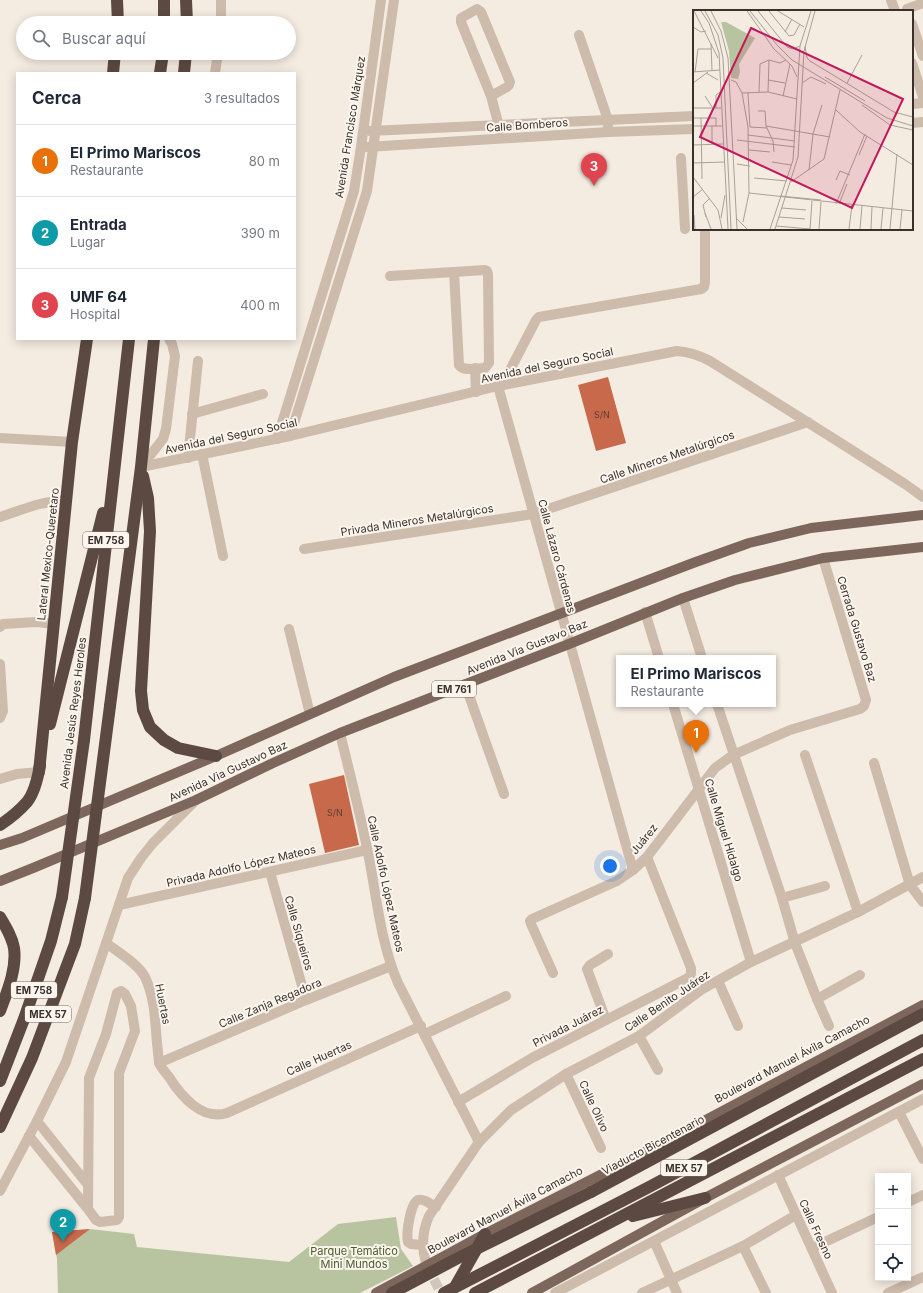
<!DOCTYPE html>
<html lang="es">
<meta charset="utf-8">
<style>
:root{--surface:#fff;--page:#f2f2f3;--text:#1f2937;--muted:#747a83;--line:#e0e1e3;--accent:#1f5a5e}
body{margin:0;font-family:Inter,sans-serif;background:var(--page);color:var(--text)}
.controls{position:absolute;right:12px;bottom:12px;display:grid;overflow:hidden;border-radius:0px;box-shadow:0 2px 10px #0003}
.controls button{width:36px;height:36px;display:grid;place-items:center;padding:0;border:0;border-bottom:1px solid var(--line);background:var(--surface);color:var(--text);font:20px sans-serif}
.you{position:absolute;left:610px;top:866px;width:14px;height:14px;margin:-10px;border:3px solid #fff;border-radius:50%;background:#1a73e8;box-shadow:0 0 0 6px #1a73e833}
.badge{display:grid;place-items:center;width:26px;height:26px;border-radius:50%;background:var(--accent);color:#fff;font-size:13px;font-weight:700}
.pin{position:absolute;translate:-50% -33px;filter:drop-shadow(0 1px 2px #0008)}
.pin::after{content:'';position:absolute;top:21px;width:14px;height:12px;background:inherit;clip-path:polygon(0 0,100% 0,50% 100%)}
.popup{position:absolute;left:616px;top:655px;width:160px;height:52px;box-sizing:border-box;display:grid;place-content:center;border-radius:0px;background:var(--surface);filter:drop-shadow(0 1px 3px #0005);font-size:13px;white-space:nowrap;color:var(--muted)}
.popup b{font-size:15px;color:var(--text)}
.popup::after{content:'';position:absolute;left:50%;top:100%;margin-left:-8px;border:8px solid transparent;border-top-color:var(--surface)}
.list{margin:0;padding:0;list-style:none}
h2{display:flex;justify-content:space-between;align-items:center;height:52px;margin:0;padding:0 16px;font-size:17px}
h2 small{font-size:13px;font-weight:400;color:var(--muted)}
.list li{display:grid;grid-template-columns:26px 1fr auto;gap:12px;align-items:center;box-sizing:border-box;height:72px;padding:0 16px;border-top:1px solid var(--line)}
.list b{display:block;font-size:15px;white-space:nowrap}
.list p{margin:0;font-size:13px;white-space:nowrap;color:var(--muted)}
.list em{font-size:13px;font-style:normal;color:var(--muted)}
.icon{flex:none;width:22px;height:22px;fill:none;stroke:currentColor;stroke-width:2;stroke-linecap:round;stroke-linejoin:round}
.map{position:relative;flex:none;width:923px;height:1293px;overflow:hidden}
.search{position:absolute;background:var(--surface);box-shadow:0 2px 10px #0003;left:16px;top:16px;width:280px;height:44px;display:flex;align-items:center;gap:10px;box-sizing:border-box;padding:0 14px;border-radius:22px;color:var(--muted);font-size:15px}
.panel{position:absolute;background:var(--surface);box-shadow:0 2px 10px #0003;left:16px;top:72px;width:280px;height:268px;border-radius:0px}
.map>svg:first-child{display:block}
</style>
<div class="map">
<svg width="923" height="1293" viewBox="0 0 923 1293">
<rect width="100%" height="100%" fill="#f4ebe1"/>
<polygon fill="#b8c4a0" points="396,1217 401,1249 413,1266 360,1293 58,1293 57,1259 52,1232 90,1229 134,1234 137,1247 289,1262 338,1224"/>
<g fill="#c8694b">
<polygon points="608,377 626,443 596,451 578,385"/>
<polygon points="344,775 359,845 325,853 309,784"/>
<polygon points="90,1229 56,1255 52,1232"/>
</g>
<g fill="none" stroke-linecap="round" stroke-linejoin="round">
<polyline stroke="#cfc6bd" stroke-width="10" stroke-dasharray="10 5" stroke-linecap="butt" points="427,1266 441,1293"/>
<g stroke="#cdbbac" stroke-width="10">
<polyline points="891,0 895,11"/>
<polyline points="907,9 923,3"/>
<polyline points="221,23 221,0"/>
<polyline points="912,24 923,56"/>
<polyline points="579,35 608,120 608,126"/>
<polyline points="912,63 923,97"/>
<polyline points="215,73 218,53"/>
<polyline points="491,96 507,87 509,85 510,82 481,12 477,9 461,18 461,22 491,96 500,130"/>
<polyline points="912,104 923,103"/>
<polyline points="912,123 923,122"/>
<polyline points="370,131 694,116"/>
<polyline points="367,147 608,132 694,129"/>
<polyline points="681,158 685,229"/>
<path d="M485,270L487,271L488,274L489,363L485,368C477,368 464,372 459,365L454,272Z"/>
<polyline points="390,276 454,272"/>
<polyline points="475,368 476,392"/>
<polyline points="192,414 263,394"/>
<polyline points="290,436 367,191 394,0"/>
<polyline points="0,438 72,442"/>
<polyline points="277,439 354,191 361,147 381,0"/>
<polyline points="202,454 223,556"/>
<polyline points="188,458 198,361"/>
<path d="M141,467L290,436L498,386L677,351C690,352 699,355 710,361L839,442L905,484L923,497"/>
<polyline points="141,467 163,439 166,429 175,356 172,344 169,339"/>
<path d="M0,517C22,510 43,500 66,501"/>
<polyline points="304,549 533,514 808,422"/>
<polyline points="683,598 702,658"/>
<polyline points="645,612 659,658"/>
<polyline points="0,627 3,624 37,622 54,624"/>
<polyline points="289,629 310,714"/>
<polyline points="0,664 3,711 0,718"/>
<polyline points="465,684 504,794"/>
<polyline points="673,704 751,962"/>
<polyline points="717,704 782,898 795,943 817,999 829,1026"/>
<path d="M340,733C350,775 361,816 369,858C377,900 381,944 398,983L479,1142"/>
<polyline points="805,755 858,912"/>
<polyline points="874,763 910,885 923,902"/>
<polyline points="0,779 17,774 39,772"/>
<polyline points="633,870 498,386 508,374 536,320 539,317 701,289 704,287 705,282 705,229"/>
<polyline points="270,872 306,1000"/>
<polyline points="782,898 825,886"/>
<polyline points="119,905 367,850"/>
<path d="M106,943C118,952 138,964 145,977C155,998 155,1021 157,1043C158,1049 158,1056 159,1062C160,1067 166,1073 169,1077C181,1096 202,1121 227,1113L421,1026"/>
<polyline points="553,973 531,924 530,921 532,919 617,881 633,870 647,857 715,768 733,755 790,730 860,709 864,706 866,700 823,558"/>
<polyline points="718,981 738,1026"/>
<polyline points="817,999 860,975"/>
<polyline points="606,1020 587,969 590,965 608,954"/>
<polyline points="425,1034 506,996"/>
<polyline points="639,1036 658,1070"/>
<polyline points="159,1063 306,1000 391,966"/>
<polyline points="566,1074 601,1148"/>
<polyline points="458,1102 532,1058 688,978 691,974 691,968 647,857"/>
<polyline points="899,1112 923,1159"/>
<polyline points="37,1121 88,1185"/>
<polyline points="29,1136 88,1209 96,1220 100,1222 117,1220 119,1217 119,1073 135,1031 131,1006 125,994 121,991 117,993 106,1034 89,1078 88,1209"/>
<polyline points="778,1175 832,1293"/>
<polyline points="0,1191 37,1121 66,1062 128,878 141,858 153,843 196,800"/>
<polyline points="908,1202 923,1195"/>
<polyline points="654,1241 677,1293"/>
<path d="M422,1245L411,1244L408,1242C406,1234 410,1204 418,1200C423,1198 432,1205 436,1207"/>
<polyline points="743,1246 766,1293"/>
<polyline points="812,1248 878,1217"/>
<path d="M426,1263C421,1246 422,1232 429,1216L479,1142L511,1110L566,1074L639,1036L701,990L751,962L858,912L923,877"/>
<polyline points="555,1293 923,1099"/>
<polyline points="642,1293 743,1246 796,1215"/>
<polyline points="888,1293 923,1277"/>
</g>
<g stroke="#7d675c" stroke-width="10">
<polyline points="0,845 22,838 216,756 394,677 693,563 749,543 811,528 923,515"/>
<polyline points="0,881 33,868 196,800 273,763 340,733 569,644 683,598 735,580 823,558 923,547"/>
<polyline points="376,1293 485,1234 651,1149 923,1005"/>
<polyline points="532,1293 705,1198 923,1084"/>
</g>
<g stroke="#5c4a42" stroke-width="12">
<polyline points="117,0 118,23"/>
<polyline points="164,0 164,23"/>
<polyline points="186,0 187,23"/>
<polyline points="113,73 115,53"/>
<polyline points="160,73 163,53"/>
<polyline points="184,73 186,53"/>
<polyline points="143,476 148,498 150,531 141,691 143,710 150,727 164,740 178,748 216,756"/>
<polyline points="110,706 141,467 154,339"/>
<polyline points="50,724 103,513"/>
<polyline points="84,740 129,339"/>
<polyline points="39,772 72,442 87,339"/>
<path d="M0,825C9,819 20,810 27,802C35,792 38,777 40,765"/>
<path d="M0,917C6,927 12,937 14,948C17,969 7,992 0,1011"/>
<polyline points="0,1081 24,1019 51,941 62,897"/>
<polyline points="0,1127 32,1058 75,944 85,898"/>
<polyline points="591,1192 923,1014"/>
<polyline points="633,1216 705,1198"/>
<polyline points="455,1287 485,1234"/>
<polyline points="444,1293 651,1186 923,1040"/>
<polyline points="475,1293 923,1059"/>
</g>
<g stroke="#5c4a42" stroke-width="12">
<polyline points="62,897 84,740"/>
<polyline points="85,898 110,706"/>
<polyline points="392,1293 458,1258 591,1192"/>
</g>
</g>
<g text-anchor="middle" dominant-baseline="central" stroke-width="4" stroke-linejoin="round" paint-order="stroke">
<g font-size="9" fill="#5e3e33">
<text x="602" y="414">S/N</text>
<text x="335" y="812">S/N</text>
</g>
<g fill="#fbf5ee" stroke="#756b66" stroke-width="1">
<rect x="83" y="532" width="46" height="16" rx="3"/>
<rect x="432" y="681" width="44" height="16" rx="3"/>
<rect x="11" y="982" width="46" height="16" rx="3"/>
<rect x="25" y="1006" width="46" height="16" rx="3"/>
<rect x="661" y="1160" width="46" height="16" rx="3"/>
</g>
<g font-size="10" font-weight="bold" fill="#3b302b">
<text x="106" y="540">EM 758</text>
<text x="454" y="689">EM 761</text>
<text x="34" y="990">EM 758</text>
<text x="48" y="1014">MEX 57</text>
<text x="684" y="1168">MEX 57</text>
</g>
<g font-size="11" fill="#3b302b" stroke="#fbf5ee">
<text transform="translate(527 125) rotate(-4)">Calle Bomberos</text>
<text transform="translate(350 127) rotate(-81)">Avenida Francisco Márquez</text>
<text transform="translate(547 365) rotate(-12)">Avenida del Seguro Social</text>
<text transform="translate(231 436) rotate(-12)">Avenida del Seguro Social</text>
<text transform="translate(667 457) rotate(-19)">Calle Mineros Metalúrgicos</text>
<text transform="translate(417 520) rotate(-9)">Privada Mineros Metalúrgicos</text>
<text transform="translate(48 554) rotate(-84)">Lateral Mexico-Queretaro</text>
<text transform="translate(557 556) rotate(75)">Calle Lázaro Cárdenas</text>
<text transform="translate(857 629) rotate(73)">Cerrada Gustavo Baz</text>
<text transform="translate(527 647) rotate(-22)">Avenida Via Gustavo Baz</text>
<text transform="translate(73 713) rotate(-83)">Avenida Jesús Reyes Heroles</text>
<text transform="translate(228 771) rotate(-25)">Avenida Via Gustavo Baz</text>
<text transform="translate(724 830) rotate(73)">Calle Miguel Hidalgo</text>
<text transform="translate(644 839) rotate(-51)">Juárez</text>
<text transform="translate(241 866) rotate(-13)">Privada Adolfo López Mateos</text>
<text transform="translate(386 884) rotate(78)">Calle Adolfo López Mateos</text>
<text transform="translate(299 933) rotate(74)">Calle Siqueiros</text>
<text transform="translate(667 1001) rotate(-34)">Calle Benito Juárez</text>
<text transform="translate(270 1003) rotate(-23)">Calle Zanja Regadora</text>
<text transform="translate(163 1004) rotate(79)">Huertas</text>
<text transform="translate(568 1026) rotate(-27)">Privada Juárez</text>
<text transform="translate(319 1058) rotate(-24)">Calle Huertas</text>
<text transform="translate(792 1059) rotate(-28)">Boulevard Manuel Ávila Camacho</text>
<text transform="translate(594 1106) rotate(65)">Calle Olivo</text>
<text transform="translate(653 1145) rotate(-28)">Viaducto Bicentenario</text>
<text transform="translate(505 1210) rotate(-28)">Boulevard Manuel Ávila Camacho</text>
<text transform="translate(816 1229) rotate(65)">Calle Fresno</text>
</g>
<g font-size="11" fill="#4a5a2e" stroke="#fbf5ee">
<text x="354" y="1251">Parque Temático<tspan x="354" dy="13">Mini Mundos</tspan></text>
</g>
</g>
<g transform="translate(693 10)">
<rect width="220" height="220" fill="#f4ebe1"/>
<path d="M28,12H33L62,28L46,54L47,62L45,69L38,68L36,41Z" fill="#b8c4a0"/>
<path fill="none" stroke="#aaa098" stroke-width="1" d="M1,1L25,48M8,1L16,13L26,43L35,219M12,1L25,25L30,48L38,219M18,1L28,21L35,48L44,219M54,1L81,39L99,56L104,67M57,1L84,35L99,50L194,108L220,116M65,1L94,37L100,39L107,36M76,1L96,26L101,25L107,14M85,1L111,17M0,17L8,22L13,21M92,22L99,9M18,34L19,61M112,36L114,48L118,52M76,50L87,53L93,50M117,51L201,102L220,107M0,62L27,60M2,62L5,39H18M13,63L25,70M132,67L172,91M38,70L43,72L49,83L55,117L56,183L50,212M75,70L92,73M0,73L15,62M109,73L118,67L133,74M154,73L169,45M66,82L67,54L76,50M75,82L76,50M49,83L75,82L104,89M55,83L57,117L74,118M12,86L19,97M90,86L97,54M169,95L197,115L220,120M0,98H28M23,98V85L27,82M143,100L167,122L220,155M65,101H72L73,116L80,131L81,142M0,108H23V116M8,108L9,169M0,116H29M19,116V134M73,116L137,127M55,125L102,131M44,130L102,137M0,135L30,134M56,140L77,142M166,145L174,126M79,152L98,155M0,153L31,152M44,154L57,156M116,160L120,124L129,95M0,167L25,200L29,219M61,168L94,171M143,170L147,161L157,165M98,172L131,149L147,80M56,183L220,201M87,186L128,190M0,187L10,179M143,194L172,124M146,194L154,174M89,198L113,200M12,203L18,219M1,205L2,219M13,207L10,195L17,188M86,207L112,209M28,208L32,185M44,209L54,219M83,216L117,219L119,191M77,219L100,150L107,36L118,1M82,219L105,147L111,41L122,1M126,219L128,192M156,219L159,195M167,219L169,196M178,219L179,197M188,219L190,198M197,219L204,144M207,219L209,200"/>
<path fill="#c2185b" fill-opacity="0.15" stroke="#c2185b" stroke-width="2" d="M58,18L210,89L159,198L7,127Z"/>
<rect width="220" height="220" fill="none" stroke="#3b302b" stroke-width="2"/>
</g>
</svg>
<div class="controls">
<button>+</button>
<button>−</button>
<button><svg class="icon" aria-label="locate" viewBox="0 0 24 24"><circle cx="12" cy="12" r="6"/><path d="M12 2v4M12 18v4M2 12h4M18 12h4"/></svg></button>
</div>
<div class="you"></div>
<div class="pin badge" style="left:696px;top:753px;background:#e8710a">1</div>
<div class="popup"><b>El Primo Mariscos</b>Restaurante</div>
<div class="pin badge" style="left:63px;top:1242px;background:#0f9aa8">2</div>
<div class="pin badge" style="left:594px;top:186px;background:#e0444e">3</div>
<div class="search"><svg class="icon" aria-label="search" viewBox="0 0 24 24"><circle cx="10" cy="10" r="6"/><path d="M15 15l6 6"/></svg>Buscar aquí</div>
<section class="panel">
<h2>Cerca<small>3 resultados</small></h2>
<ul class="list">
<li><span class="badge" style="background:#e8710a">1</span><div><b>El Primo Mariscos</b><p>Restaurante</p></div><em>80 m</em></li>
<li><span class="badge" style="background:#0f9aa8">2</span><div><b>Entrada</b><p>Lugar</p></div><em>390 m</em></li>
<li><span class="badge" style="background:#e0444e">3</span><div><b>UMF 64</b><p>Hospital</p></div><em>400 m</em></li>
</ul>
</section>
</div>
